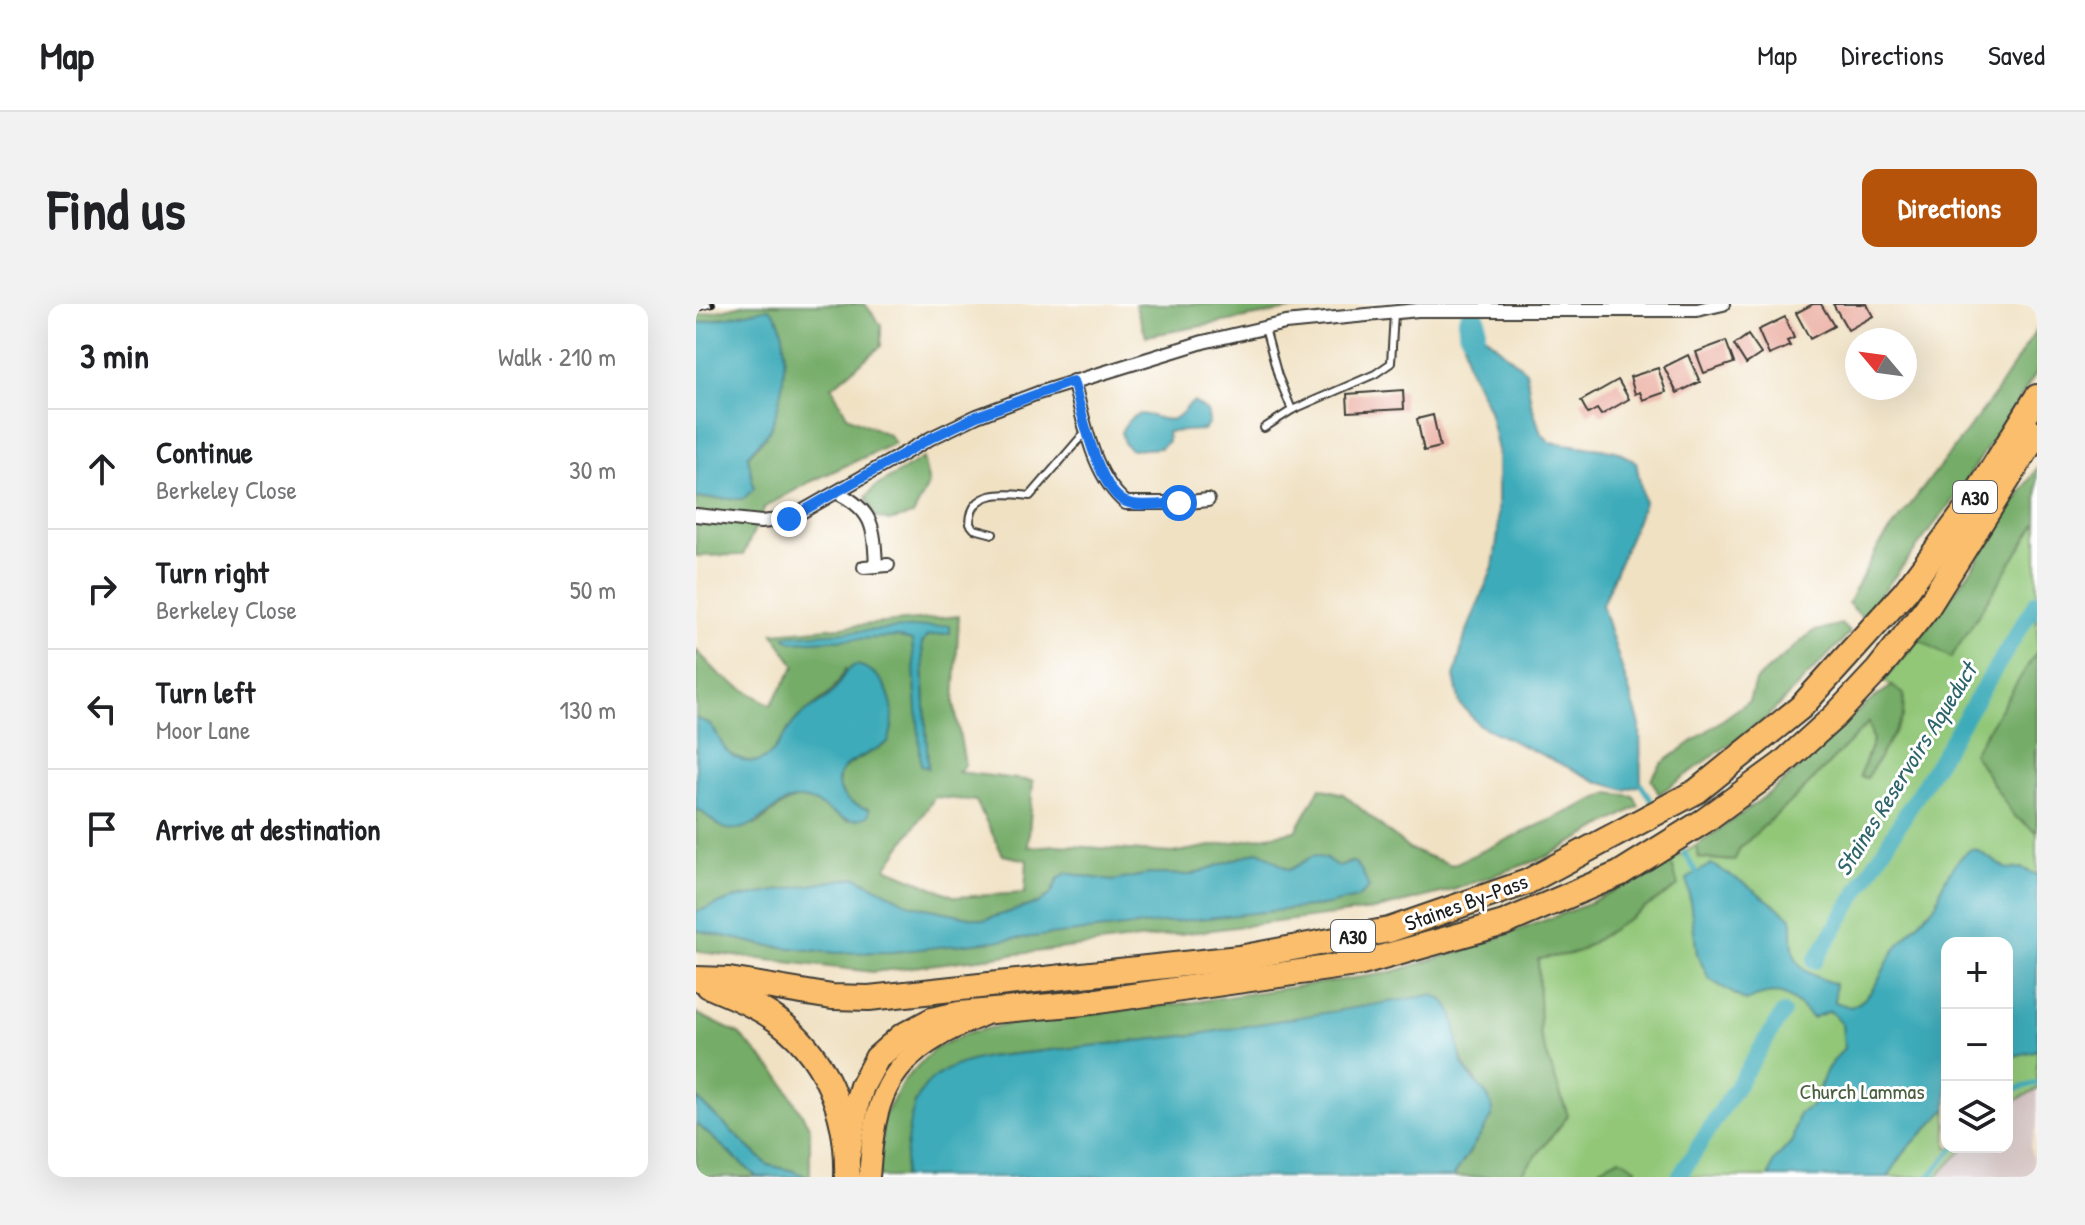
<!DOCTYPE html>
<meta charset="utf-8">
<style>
:root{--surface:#fff;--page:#f2f2f2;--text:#202124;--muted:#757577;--line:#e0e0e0;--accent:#b45309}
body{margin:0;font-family:"Patrick Hand",sans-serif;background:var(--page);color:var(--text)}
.controls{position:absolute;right:24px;bottom:24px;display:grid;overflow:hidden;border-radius:16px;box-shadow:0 8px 32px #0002}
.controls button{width:72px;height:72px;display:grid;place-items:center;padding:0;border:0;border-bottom:2px solid var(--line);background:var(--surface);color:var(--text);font:40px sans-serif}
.compass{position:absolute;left:1149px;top:24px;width:72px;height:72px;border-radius:50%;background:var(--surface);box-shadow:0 8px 32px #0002;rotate:299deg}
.stop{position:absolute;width:24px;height:24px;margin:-18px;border:6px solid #1a73e8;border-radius:50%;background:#fff}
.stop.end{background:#1a73e8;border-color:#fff;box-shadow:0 2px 8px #0008}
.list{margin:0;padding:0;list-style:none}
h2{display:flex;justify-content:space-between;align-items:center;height:104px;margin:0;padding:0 32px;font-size:34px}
h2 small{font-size:26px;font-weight:400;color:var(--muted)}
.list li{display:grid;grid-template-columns:52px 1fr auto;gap:24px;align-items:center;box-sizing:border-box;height:120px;padding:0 32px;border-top:2px solid var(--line)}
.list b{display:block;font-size:30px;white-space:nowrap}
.list p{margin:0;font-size:26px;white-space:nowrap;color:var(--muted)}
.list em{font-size:26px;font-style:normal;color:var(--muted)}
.icon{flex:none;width:44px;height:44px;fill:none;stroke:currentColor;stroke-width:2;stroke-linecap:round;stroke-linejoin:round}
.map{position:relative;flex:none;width:1341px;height:873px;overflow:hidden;border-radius:16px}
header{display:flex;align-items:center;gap:48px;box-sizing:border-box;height:112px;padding:0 40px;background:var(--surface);border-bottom:2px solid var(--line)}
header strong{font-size:38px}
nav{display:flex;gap:44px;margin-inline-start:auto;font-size:28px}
.intro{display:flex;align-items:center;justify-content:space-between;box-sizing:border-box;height:192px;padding:0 48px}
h1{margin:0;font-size:56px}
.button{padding:20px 36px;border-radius:16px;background:var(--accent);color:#fff;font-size:28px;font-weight:700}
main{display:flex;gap:48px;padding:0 48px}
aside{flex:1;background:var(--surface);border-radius:16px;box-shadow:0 8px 32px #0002}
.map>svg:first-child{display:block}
</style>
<header>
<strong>Map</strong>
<nav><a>Map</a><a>Directions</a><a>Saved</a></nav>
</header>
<div class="intro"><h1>Find us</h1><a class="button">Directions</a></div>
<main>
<aside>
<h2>3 min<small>Walk · 210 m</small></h2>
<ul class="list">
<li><svg class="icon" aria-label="ahead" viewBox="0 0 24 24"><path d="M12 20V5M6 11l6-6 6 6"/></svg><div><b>Continue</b><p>Berkeley Close</p></div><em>30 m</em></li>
<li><svg class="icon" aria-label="right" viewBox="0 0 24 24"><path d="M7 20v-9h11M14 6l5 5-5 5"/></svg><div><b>Turn right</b><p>Berkeley Close</p></div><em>50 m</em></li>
<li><svg class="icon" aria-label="left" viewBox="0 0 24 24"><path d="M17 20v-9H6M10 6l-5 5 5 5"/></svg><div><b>Turn left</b><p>Moor Lane</p></div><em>130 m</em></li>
<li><svg class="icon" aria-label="arrive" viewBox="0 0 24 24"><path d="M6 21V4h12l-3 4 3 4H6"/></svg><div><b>Arrive at destination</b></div></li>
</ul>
</aside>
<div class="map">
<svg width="1341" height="873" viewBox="0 0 1341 873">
<rect width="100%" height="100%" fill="#fff"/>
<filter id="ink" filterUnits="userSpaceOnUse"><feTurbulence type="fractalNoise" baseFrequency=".0125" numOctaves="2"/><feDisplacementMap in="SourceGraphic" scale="16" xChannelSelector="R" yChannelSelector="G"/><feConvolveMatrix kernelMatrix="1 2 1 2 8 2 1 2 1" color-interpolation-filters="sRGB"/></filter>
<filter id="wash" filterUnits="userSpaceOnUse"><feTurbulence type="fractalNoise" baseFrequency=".006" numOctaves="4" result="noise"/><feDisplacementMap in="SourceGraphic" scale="32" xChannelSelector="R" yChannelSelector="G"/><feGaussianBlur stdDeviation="1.8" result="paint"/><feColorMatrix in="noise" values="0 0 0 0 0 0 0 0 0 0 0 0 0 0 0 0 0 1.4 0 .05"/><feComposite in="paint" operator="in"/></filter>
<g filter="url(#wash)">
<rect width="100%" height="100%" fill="#f0e1c3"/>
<polygon fill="#d1bfbd" points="1341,785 1341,821 1334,843 1341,873 1241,873 1269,843 1311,843 1311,801"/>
<polygon fill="#92c778" stroke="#57724a" stroke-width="2" points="1341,218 1341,347 1310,397 1341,351 1341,785 1311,801 1311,639 1251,639 1251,843 1269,843 1241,873 935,873 940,864 904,864 897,873 823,873 872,812 844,731 842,655 880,649 982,582 975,557 1001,541 1003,554 1038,557 1044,544 1107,486 1173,418 1177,436 1164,472 1171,474 1196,382 1187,377 1223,335 1255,353"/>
<g fill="#75ac68" stroke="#486442" stroke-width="2" fill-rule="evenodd">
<polygon points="51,0 169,0 185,21 185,42 136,83 151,112 193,131 199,139 114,178 69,203 47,251 0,252 0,194 8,195 56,175 52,152 70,132 28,13 0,20 0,12"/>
<polygon points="439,0 627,0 450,32"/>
<polygon points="1341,25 1341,68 1257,196 1167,314 1152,299 1182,243 1296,94"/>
<polygon points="227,154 233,180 217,211 193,217 179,213 170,193 179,183"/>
<polygon points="1341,164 1341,218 1255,354 1223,335 1274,267"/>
<path d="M263,312L258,399L269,461L262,468L337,477L332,543L361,541L476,549L600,527L624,484L647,490L713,545L756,561L913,489L938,492L943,502L850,553L757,586L677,606L177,668L12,649L0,646V626L67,641L141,649L632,601L654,558L643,563L630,555L617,552L593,566L563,547L494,571L454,570L416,577L370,569L362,575L355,590L342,599L288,616L215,601L160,573L36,595L0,608V505L8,508L22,521L61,520L89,499L101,494L116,497L152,517L173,505C162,502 152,500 146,489C130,459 175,453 192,438L150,365C133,396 127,392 103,413C83,431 77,473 38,452C25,446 24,432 16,423C12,418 5,417 0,414V346L25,372L75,401L99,362L77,329ZM231,332L226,339L232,463L216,337L203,333ZM239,493L280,497L307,551L331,556L329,589L260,593L190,564Z"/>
<polygon points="1145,320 1154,329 1068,416 963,490 955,475 965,460 1053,397 1059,377 1116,328"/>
<polygon points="1341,347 1341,447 1339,450 1341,528 1318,512 1277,449"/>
<path d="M1196,382L1208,390L1207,413L1171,474L1164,472L1177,437L1173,418L1107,486L1044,544L1038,557L1003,554L1001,541C1037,516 1072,492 1104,463C1135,434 1160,404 1196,382Z"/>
<polygon points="975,557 982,582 880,649 842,655 844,731 872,812 823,873 757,873 796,813 779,774 771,768 763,747 761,730 497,731 291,753 219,798 207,873 183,873 187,814 209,775 238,745 271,729 322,718 490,699 692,669 766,647 887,602"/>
<polygon points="0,709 43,730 84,773 114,824 114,873 72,861 0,794"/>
<polygon points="0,819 61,873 0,873"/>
<polygon points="924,854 940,864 935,873 897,873 904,864"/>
</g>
<g fill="#3cabb9" stroke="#2c646a" stroke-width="2">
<path d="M73,4C99,24 87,96 75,123C70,134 59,141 52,152L58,185L47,195L0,194V20Z"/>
<polygon points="776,26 786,29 830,67 835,99 845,129 854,138 920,147 940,158 948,199 906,301 944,421 945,481 929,486 903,478 783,421 764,400 758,373 769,332 797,263 802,230 802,147 793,106 771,60 767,31"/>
<path d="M498,98L512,108L513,119L508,126L471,128L472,137L464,144L435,146L428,139L425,128C442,94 457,120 477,115C487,112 489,102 498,98Z"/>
<polygon points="254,321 254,329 231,332 226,339 232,464 225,461 216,337 203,333 95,338 88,332"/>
<path d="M160,361C193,368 204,408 192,438C178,450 135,458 143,483C148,498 159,501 173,505V511C142,527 134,497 104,495C79,493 63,530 31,525C19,522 11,509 0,505V414C5,417 12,418 16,423C24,432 25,445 37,452C76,473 83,432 102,414C113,404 127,399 137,388C146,378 146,367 160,361Z"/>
<path d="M1275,545L1281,546L1311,565L1326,564L1341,571V746L1311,754V639H1251V805L1210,846L1192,873H1073L1078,857L1096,837L1103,809L1116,802L1131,765L1148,744L1146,720L1134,707L1116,714C1093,689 1082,682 1050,697L1013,675L1001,650L991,575L1015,560L1050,580L1096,614C1096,657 1096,665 1139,680V698L1154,703C1179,695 1185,666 1198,647C1210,630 1226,616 1239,601C1243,597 1243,589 1245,584C1251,570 1262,553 1275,545Z"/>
<polygon points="563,547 593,566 617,552 630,555 643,563 658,558 666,567 673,584 661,594 632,601 197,648 141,649 67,641 0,626 0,608 36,595 160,573 215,601 288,616 342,599 355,590 362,575 370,569 416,577 454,570 494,571"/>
<path d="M735,691C744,693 750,697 754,705C764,724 759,747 770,766C780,783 798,789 796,813L757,873H207C215,803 212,769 291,753L497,731Z"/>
<polygon points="0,794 72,861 98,867 111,873 61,873 0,819"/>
</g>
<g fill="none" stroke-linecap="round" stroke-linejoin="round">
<g stroke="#3cabb9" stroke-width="5">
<polyline points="945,481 955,496"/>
<polyline points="988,548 1000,568"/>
<polyline points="1311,792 1320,785 1341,779"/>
<polyline points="1233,873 1259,843"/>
</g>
<g stroke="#3cabb9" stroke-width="16">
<polyline points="1119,657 1341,297"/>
<polyline points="983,873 1087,709"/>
</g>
<polyline stroke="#3cabb9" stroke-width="28" points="776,26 776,16"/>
</g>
<g id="blocks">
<g fill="#ebaea1">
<polygon points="1117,0 1125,0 1138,22 1114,35 1100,9"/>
<polygon points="1137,0 1170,0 1177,12 1152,26"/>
<polygon points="1089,13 1098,34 1091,37 1094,42 1073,51 1062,26"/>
<polygon points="1052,31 1065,50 1050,60 1038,41"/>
<polygon points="1030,37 1038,59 1008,69 1000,48"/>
<polygon points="992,51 1004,78 981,89 968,63"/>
<polygon points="962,64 970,88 947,96 944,88 939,90 934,73"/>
<polygon points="922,76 933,95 905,111 901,105 892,110 885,97"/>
<polygon points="707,86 708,105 652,108 651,90"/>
<polygon points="737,111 744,143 728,147 721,115"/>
</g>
</g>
</g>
<g filter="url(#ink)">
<use href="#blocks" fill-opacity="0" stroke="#3c3a35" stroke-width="2"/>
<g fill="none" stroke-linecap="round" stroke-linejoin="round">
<defs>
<g id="lane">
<polyline points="569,24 582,72 596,106"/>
<polyline points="568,124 596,106 679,70 695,59 698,10"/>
<path d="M297,230L278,225L274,220C274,185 310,189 334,192L385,133L392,129"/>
</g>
<g id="street">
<path d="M377,77C389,118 396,171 430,199H483L512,196"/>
<path d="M142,189C178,207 178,224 180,262"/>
<polyline points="0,211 65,218 93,215 235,134 281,112 342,89 507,38 589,19 722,6 1001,6 1027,0"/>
<polyline points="168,263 192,261"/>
</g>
<path id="primary" d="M173,873C178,811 183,767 242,733C256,724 272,718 288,711"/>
<g id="highway">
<polyline points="0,675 33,676 136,693 173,694 543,654 693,626 831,578 1001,487 1105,403 1209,288 1274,201 1341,93"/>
<path d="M13,682C34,691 56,699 75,712C129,747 153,810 151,873"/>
<polyline points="152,850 161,798 166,782 181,754 206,732 236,716 263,710 388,699 666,659 808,619 923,570 1008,517 1086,460 1138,413 1182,366 1231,304 1341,129"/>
</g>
</defs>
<use href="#lane" stroke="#3c3a35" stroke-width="10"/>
<use href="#street" stroke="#3c3a35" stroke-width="16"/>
<use href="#primary" stroke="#3c3a35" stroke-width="24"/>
<use href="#highway" stroke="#3c3a35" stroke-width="28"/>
<use href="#lane" stroke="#fff" stroke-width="6"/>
<use href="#street" stroke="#fff" stroke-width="12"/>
<use href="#primary" stroke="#fabe6d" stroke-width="20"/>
<use href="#highway" stroke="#fabe6d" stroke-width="24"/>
<defs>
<polyline id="rail" points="0,4 16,0"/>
</defs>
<use href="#rail" stroke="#1c1c1c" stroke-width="8"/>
<use href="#rail" stroke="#fff" stroke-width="5" stroke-dasharray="15" stroke-linecap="butt"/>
</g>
</g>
<g fill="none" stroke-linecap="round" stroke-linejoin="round" filter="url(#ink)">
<path stroke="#1a73e8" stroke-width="10" d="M93,215L235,134L281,112L377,77C385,104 403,193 433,199C448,203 467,200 483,199"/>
</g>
<g text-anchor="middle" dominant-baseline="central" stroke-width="6" stroke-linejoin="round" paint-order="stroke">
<g fill="#fff" stroke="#606060" stroke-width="2">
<rect x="1257" y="177" width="44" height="32" rx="6"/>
<rect x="635" y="616" width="44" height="32" rx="6"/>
</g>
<g font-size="20" font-weight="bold" fill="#1c1c1c">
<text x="1279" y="193">A30</text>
<text x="657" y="632">A30</text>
</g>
<g font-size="22" fill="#1c1c1c" stroke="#fff">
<text transform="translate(770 598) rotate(-20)">Staines By-Pass</text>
</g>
<g font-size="22" fill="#4b6041" stroke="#fff">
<text x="1166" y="787">Church Lammas</text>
</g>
<g font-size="24" font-style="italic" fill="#2c646a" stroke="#fff">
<text transform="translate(1209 465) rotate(-58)">Staines Reservoirs Aqueduct</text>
</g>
</g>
</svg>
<div class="controls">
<button>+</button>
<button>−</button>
<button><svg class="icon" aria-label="layers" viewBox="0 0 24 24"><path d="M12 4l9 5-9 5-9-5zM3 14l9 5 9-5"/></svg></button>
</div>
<svg class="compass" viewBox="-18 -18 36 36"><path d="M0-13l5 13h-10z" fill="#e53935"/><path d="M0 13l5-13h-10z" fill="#757577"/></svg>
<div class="stop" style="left:483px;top:199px"></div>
<div class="stop end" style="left:93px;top:215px"></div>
</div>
</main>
